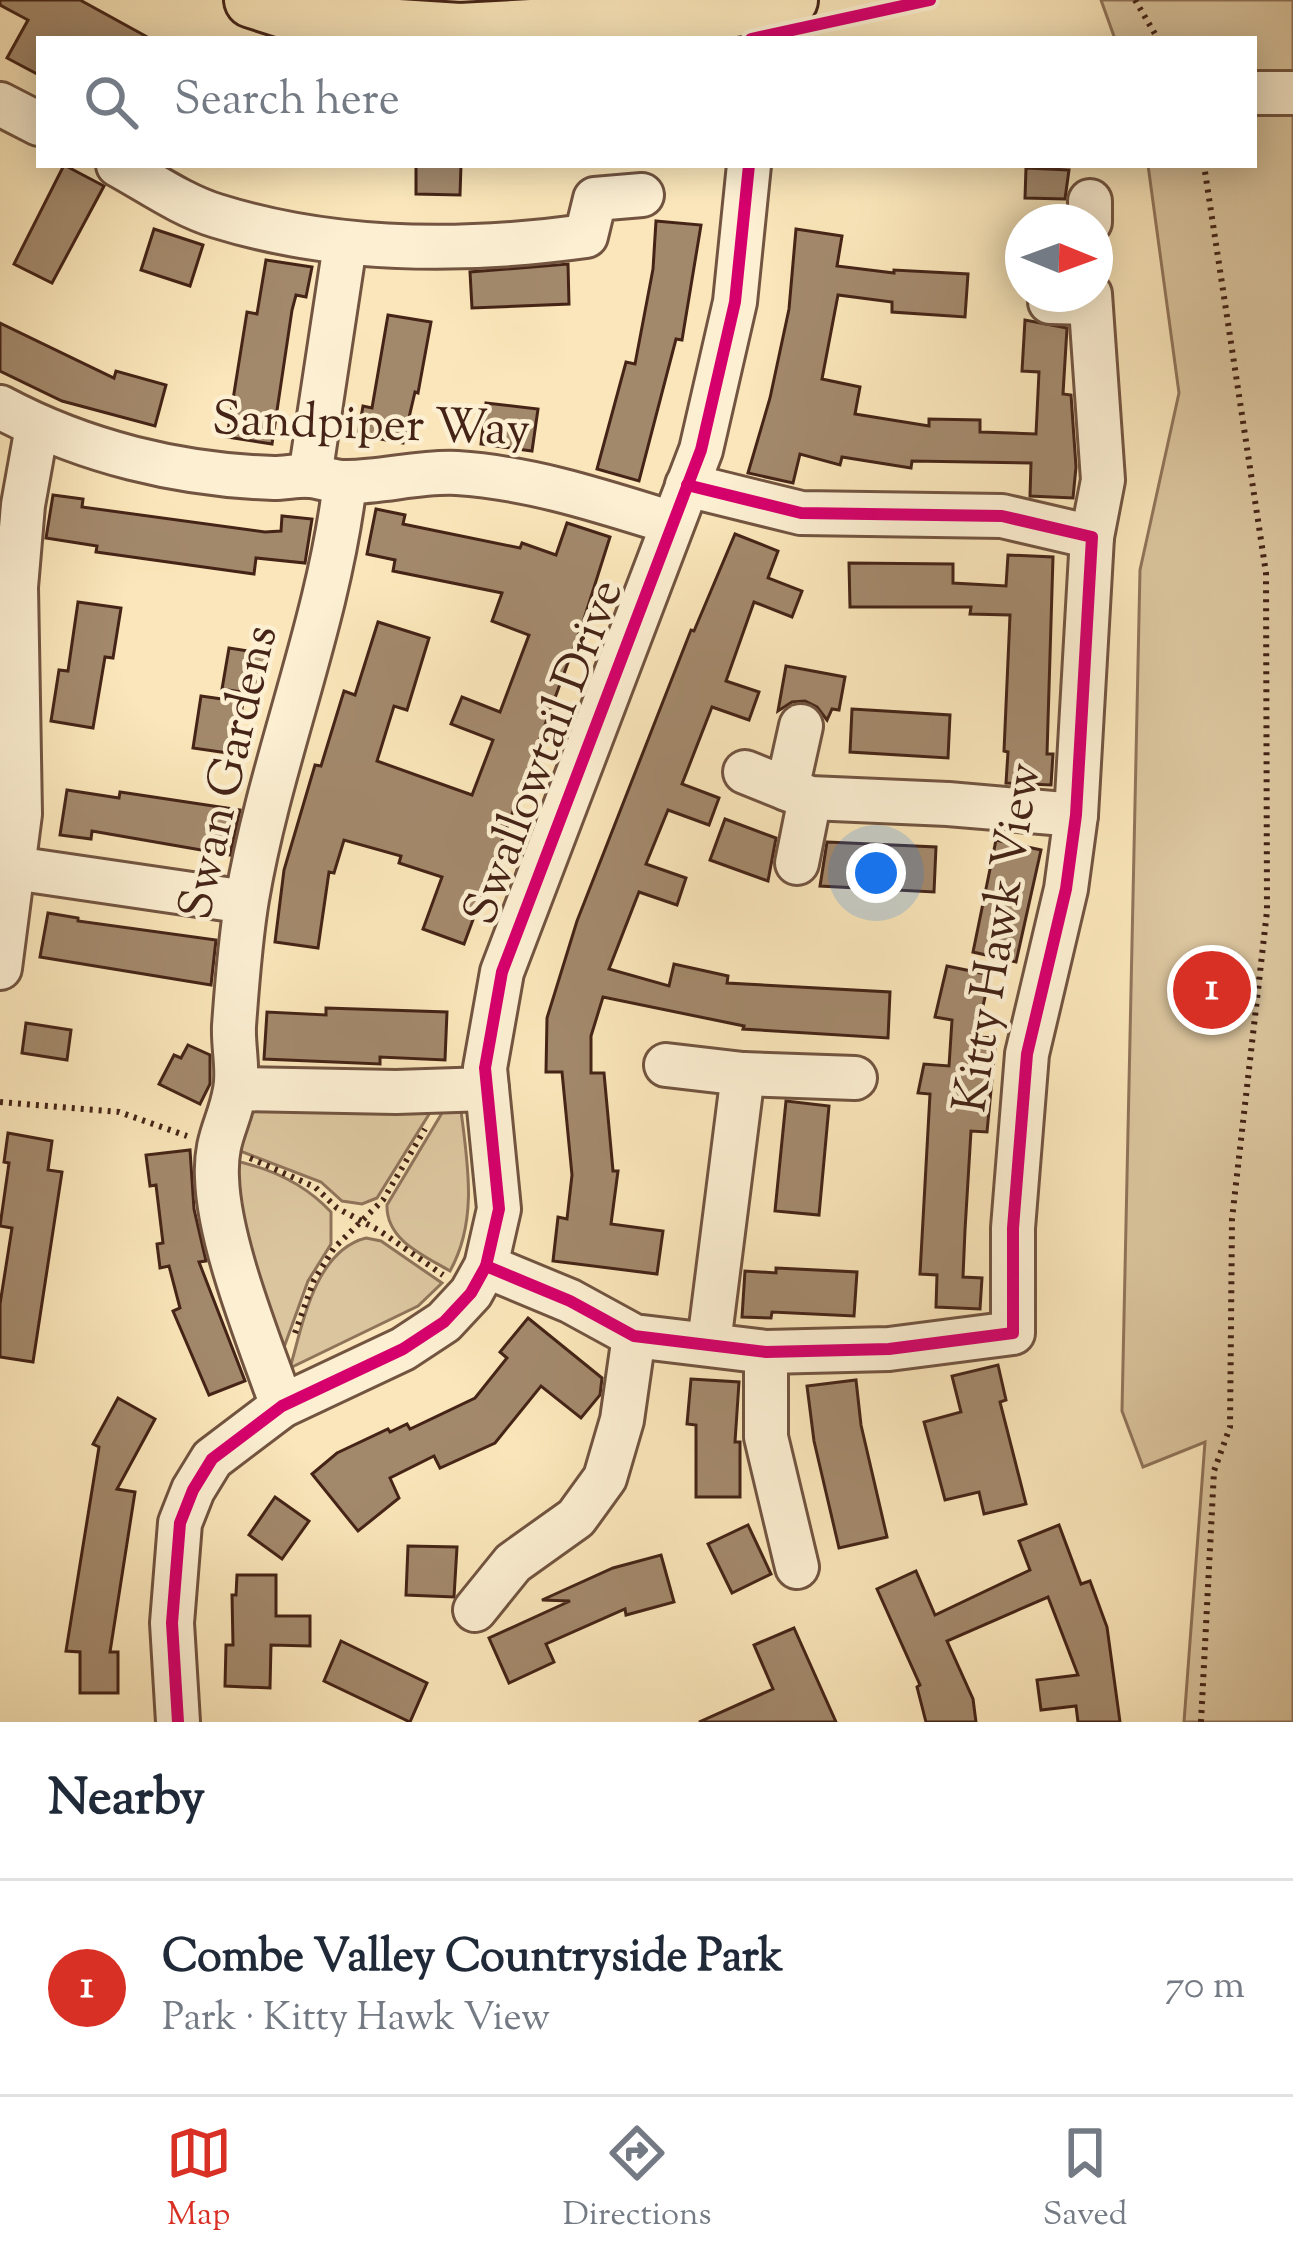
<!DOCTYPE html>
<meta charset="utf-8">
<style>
:root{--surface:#fff;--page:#f6f6f7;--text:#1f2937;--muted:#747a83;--line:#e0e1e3;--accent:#d93025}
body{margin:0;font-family:"Sorts Mill Goudy",serif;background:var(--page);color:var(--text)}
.compass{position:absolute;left:1005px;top:204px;width:108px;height:108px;border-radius:50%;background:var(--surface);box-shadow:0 6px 30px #0003;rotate:91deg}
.you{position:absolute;left:876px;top:873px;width:42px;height:42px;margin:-30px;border:9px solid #fff;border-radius:50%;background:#1a73e8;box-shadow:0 0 0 18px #1a73e833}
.badge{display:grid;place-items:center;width:78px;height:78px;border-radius:50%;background:var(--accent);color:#fff;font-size:39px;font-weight:700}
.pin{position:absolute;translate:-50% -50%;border:6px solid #fff;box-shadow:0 3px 12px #0006}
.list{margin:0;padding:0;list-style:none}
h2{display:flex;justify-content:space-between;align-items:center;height:156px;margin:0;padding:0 48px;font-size:51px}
h2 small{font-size:39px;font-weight:400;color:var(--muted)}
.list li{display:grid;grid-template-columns:78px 1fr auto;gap:36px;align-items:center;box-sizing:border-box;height:216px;padding:0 48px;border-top:3px solid var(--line)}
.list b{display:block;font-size:45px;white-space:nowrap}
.list p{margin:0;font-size:39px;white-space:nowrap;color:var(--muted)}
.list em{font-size:39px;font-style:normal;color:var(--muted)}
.icon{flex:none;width:66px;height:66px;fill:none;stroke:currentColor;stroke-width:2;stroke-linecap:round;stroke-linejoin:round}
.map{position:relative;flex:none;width:1293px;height:1722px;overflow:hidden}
.search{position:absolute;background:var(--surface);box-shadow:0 6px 30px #0003;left:36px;right:36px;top:36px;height:132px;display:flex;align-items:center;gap:30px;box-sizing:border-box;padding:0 42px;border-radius:0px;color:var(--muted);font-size:45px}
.sheet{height:372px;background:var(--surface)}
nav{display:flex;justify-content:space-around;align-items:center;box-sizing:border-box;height:168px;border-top:3px solid var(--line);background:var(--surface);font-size:33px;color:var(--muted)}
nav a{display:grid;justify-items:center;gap:6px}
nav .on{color:var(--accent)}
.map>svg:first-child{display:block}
</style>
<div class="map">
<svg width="1293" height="1722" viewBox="0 0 1293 1722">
<rect width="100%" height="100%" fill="#fae6ba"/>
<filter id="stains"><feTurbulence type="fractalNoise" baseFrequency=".00167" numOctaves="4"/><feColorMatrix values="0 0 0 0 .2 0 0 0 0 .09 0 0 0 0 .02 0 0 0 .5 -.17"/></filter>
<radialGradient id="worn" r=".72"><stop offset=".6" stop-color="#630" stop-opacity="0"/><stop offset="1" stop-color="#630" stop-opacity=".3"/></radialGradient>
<g fill="#dbc59e" stroke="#90745a" stroke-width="3">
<polygon points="1101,0 1293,0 1293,1722 1184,1722 1205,1442 1143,1467 1122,1411 1140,570 1179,393 1148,165 1254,165 1254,39 1115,39"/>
<polygon points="436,1103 377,1198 362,1204 342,1201 321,1182 227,1146 248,1104"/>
<path d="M448,1103H460C467,1160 479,1219 450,1271C423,1255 386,1240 387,1205Z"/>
<path d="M225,1159C266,1166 303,1182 331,1212V1244L308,1281L278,1364Z"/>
<path d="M366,1238L381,1241L442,1283L418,1306L290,1368C303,1323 315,1251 366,1238Z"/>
</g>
<g fill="#a3896c" stroke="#452417" stroke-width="3">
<polygon points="0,0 80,0 151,39 39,39 39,75 7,58 28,20 0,5"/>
<polygon points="64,165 104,186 52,283 14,264"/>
<polygon points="416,165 461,165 460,195 416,194"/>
<polygon points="1026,168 1069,170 1065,199 1025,198"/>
<polygon points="656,221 701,225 682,340 676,339 639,481 597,469 626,362 635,364 653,269"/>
<polygon points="154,229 203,245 190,286 141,270"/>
<polygon points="796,229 842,236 837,266 894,273 894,270 968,274 965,317 892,312 892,302 838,295 822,379 860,387 855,414 929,426 929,419 980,420 980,432 1036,434 1039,372 1022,371 1025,320 1067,328 1063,394 1071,395 1076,467 1073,498 1030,496 1031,463 912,461 911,468 842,457 840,465 800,454 793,483 748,473 770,398 789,309"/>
<polygon points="266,260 312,267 306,297 296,295 292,310 272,444 227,437 247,312 257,314"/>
<polygon points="568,264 569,304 472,308 470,272"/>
<polygon points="388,315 431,322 418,393 415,392 403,443 358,435 363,406 372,408"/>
<polygon points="0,323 114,378 116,371 166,385 155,426 62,401 0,371"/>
<polygon points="486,403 538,409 532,451 481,444"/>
<polygon points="53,495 83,499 82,507 265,532 281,531 282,516 312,519 305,563 256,558 254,574 96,552 97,546 46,538"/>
<polygon points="376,509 405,515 403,524 520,548 522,543 556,555 567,523 610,537 583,622 464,944 423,929 442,877 399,863 401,856 344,840 334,873 329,872 318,948 275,942 284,870 315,765 321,766 344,691 355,695 378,622 429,638 407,710 394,706 377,761 472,795 493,740 451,724 462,697 500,712 529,635 492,621 502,593 393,571 395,560 367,554"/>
<polygon points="735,534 778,551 768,578 802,591 792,617 754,602 726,681 759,692 749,720 712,707 682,784 719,798 709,825 668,810 646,864 686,878 677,905 639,892 609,969 669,986 674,964 728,976 727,983 890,992 888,1038 743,1029 744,1026 603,997 591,1036 591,1073 604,1073 613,1171 618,1171 611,1224 663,1231 657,1274 553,1261 558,1217 567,1219 572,1175 562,1072 546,1072 547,1018 577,921 691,630 694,631"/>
<polygon points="1008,555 1053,557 1047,754 1053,754 1051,785 1006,783 1008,752 1004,751 1010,615 970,614 971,607 850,607 849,563 953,564 953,583 1006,586"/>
<polygon points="78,602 121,608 113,658 105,657 93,728 51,721 59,670 68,671"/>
<polygon points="229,648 267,654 261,695 222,689"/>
<polygon points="786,666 845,677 839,710 832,709 827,720 817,707 805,701 792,702 778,711"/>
<polygon points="201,696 243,702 235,754 193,748"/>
<polygon points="852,709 950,715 948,758 850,752"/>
<polygon points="67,790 119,798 120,792 240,810 230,855 92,831 91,839 60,835"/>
<polygon points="725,819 776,838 768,881 710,860"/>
<polygon points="996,840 1041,850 1016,962 973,952"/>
<polygon points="827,842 936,847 934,892 820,886"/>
<polygon points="48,913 78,918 78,921 216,940 211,985 40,957"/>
<polygon points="947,966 990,975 976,1037 996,1038 987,1132 971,1131 965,1230 963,1277 982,1278 980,1309 936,1307 937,1275 920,1274 930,1094 918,1093 924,1064 949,1066 952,1020 935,1017"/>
<polygon points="326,1008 447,1012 445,1060 380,1057 380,1064 264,1059 267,1012 326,1015"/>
<polygon points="26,1023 71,1030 67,1060 22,1053"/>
<polygon points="188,1045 210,1055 210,1084 200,1104 159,1084 174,1055 181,1058"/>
<polygon points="786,1101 829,1106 819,1215 775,1211"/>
<polygon points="8,1133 52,1141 48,1170 62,1172 33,1362 0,1357 0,1304 12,1228 0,1226 9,1163 4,1162"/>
<polygon points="190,1150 194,1209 206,1261 199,1262 245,1381 209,1395 173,1311 180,1308 169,1266 160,1268 157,1244 163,1243 156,1185 150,1186 146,1155"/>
<polygon points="776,1268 857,1272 854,1316 772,1312 771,1318 742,1317 745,1271 776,1273"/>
<polygon points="528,1318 602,1378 600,1395 581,1418 541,1386 495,1443 440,1468 434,1456 390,1478 399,1498 358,1531 312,1474 337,1453 388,1429 390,1432 407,1424 410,1429 475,1398 507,1358 500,1352"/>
<polygon points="998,1365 1006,1400 1000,1402 1026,1504 984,1514 979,1492 945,1500 924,1422 961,1412 952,1376"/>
<polygon points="691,1379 739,1382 735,1442 740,1442 740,1497 696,1497 696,1425 687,1424"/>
<polygon points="856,1380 861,1425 887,1537 839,1548 814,1441 807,1386"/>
<polygon points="118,1398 155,1419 117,1489 135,1492 110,1652 118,1652 118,1693 80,1693 80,1652 66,1651 99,1447 93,1444"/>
<polygon points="275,1497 309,1521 282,1559 249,1535"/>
<polygon points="748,1525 771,1574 732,1593 708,1544"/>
<polygon points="1059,1525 1081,1584 1090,1581 1107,1627 1120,1722 1078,1722 1076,1706 1041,1710 1037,1680 1078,1675 1048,1597 947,1641 973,1699 976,1722 926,1722 917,1687 920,1685 877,1589 916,1571 935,1615 1030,1570 1019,1541"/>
<polygon points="408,1546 457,1547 454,1597 406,1595"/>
<polygon points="661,1555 674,1602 626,1615 625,1609 546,1644 554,1662 509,1683 489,1638 570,1601 542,1600 613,1568"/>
<polygon points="237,1575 276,1575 276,1616 310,1616 310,1646 271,1645 270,1688 225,1686 226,1645 233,1645 232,1595 236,1595"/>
<polygon points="794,1628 836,1722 699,1722 773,1689 754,1645"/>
<polygon points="341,1641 427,1683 410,1722 324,1681"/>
</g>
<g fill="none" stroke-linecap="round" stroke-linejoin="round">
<defs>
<g id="minor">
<polyline points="1254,93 1293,93"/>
<polyline points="0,104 39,124"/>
<path d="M118,165C149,182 183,206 217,216C336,253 463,253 586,236L595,199L642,195"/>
<polyline points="1090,201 1090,222"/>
<polyline points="1090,294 1103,480 1092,537"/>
<polyline points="1050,302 1090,303"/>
<path d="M0,407C84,452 179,475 274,478C286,478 299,475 311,476C323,477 335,483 347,482C384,482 420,471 457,473C532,478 601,501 672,523"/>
<polyline points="310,476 345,245"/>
<polyline points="745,772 810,798 948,804 1076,815"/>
<polyline points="787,789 801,726"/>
<polyline points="797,863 810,798"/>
<polyline points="14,868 246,902"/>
<polyline points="0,968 20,814 16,587 23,505 37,427"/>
<polyline points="666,1065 743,1074 855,1078"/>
<polyline points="236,1089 396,1092 487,1089"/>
<polyline points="486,1266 570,1301 634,1336 766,1352 889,1349 1013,1333 1013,1228 1027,1054 1066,889 1076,815 1092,537 1002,516 801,513 687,485"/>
<polyline points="709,1343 743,1074"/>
<polyline points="766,1352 766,1437 797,1567"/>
<path d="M282,1406C260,1343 219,1244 217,1178C215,1137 229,1125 235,1090C239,1070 233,1047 234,1026C237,985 240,941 247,899C271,758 328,626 345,483"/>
<polyline points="475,1610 513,1563 576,1518 605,1478 622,1420 634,1336"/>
<polyline points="178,1722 172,1623 180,1523 193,1490 212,1459 282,1406 403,1349 444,1322 471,1293 486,1266 499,1209 485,1068 502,972 701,450 735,302 749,165"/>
</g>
<polyline id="major" points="252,0 321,22 460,31 673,19 790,0"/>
</defs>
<use href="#minor" stroke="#725440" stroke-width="48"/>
<use href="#major" stroke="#452417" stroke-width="60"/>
<g stroke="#452417" stroke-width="6" stroke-dasharray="3 6" stroke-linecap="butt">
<polyline points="1135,0 1158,39"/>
<polyline points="0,1102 119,1112 187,1136"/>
<polyline points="250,1158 315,1187 337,1208 380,1231 443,1275"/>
<polyline points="295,1333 314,1280 334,1248 383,1200 425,1129"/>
<polyline points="1201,1722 1214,1471 1230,1427 1232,1219 1267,911 1266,573 1204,165"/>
</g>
<use href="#minor" stroke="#fcefd2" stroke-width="42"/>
<use href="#major" stroke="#fae6ba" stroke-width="54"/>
<defs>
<g id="cycleway">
<polyline points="751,39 930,0"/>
<polyline points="486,1266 570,1301 634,1336 766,1352 889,1349 1013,1333 1013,1228 1027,1054 1066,889 1076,815 1092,537 1002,516 801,513 687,485"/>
<polyline points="178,1722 172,1623 180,1523 193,1490 212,1459 282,1406 403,1349 444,1322 471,1293 486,1266 499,1209 485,1068 502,972 701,450 735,302 749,165"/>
</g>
</defs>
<use href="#cycleway" stroke="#fcefd2" stroke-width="20"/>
<use href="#cycleway" stroke="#d6006c" stroke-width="12"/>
</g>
<g text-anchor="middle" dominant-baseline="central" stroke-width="9" stroke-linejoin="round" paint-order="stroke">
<g font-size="48" fill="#452417" stroke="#fcefd2">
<text transform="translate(371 427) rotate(2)">Sandpiper Way</text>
<text transform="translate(546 753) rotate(-69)">Swallowtail Drive</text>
<text transform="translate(231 773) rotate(-77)">Swan Gardens</text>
<text transform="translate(1000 938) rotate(-81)">Kitty Hawk View</text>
</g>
</g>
<rect width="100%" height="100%" filter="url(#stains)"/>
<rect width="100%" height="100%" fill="url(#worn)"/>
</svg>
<svg class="compass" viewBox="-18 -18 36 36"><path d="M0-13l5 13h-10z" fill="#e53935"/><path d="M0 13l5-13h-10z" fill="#747a83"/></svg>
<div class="you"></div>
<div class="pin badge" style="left:1212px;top:990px">1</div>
<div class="search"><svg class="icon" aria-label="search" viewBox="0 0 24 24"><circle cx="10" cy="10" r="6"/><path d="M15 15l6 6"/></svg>Search here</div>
</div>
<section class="sheet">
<h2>Nearby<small></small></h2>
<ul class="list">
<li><span class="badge">1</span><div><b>Combe Valley Countryside Park</b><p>Park · Kitty Hawk View</p></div><em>70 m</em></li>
</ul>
</section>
<nav>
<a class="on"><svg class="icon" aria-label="map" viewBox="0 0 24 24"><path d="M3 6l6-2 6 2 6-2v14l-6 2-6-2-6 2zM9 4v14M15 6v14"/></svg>Map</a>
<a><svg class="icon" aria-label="directions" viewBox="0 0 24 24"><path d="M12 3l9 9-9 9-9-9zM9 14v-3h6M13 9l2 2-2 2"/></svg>Directions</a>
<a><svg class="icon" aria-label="saved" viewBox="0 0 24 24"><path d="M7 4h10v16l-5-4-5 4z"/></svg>Saved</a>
</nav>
